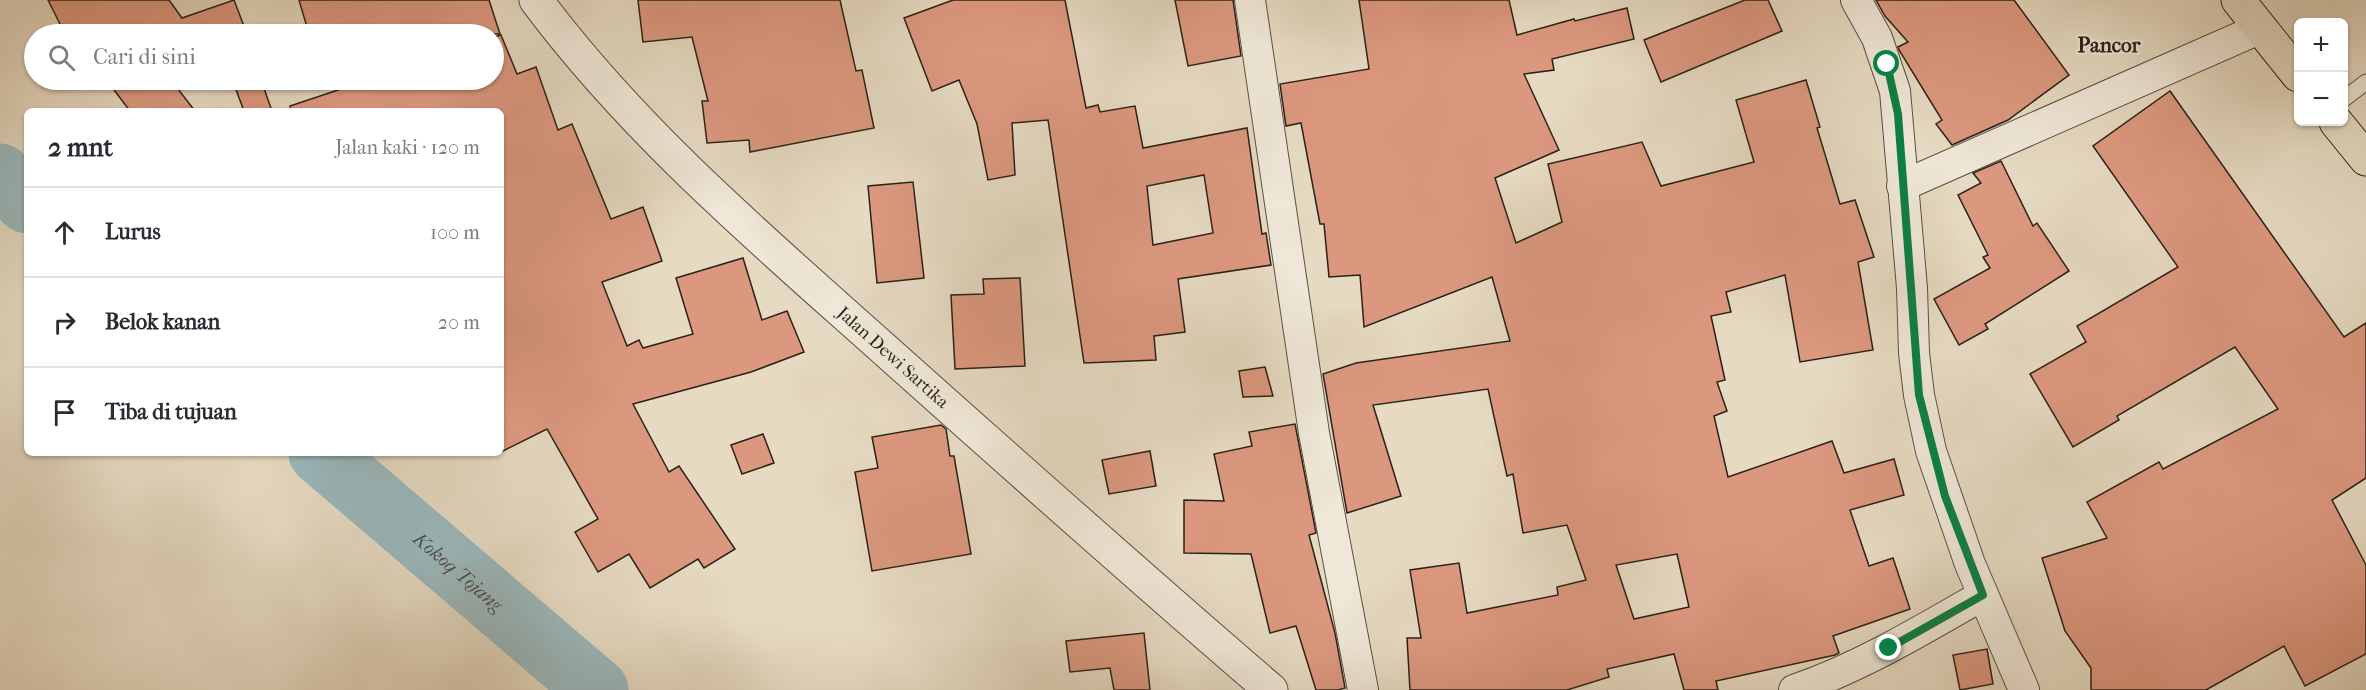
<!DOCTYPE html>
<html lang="id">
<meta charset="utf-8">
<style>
:root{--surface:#fff;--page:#f7f7f7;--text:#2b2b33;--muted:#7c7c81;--line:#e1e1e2}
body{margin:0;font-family:"IM FELL French Canon",serif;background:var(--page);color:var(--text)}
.controls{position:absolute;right:18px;top:18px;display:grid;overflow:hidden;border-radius:9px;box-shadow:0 2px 4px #0004}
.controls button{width:54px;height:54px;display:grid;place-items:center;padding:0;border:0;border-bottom:2px solid var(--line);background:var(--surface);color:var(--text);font:30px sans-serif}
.stop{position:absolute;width:18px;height:18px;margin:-14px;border:4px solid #0b8043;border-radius:50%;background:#fff}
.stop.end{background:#0b8043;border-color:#fff;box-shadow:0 2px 6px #0008}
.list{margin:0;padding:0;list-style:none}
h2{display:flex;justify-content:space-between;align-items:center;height:78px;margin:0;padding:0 24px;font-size:26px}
h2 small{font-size:20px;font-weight:400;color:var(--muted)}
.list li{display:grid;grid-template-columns:39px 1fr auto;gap:18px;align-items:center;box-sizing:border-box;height:90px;padding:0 24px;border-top:2px solid var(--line)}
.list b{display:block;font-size:22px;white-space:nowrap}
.list em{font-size:20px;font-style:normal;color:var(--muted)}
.icon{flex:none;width:33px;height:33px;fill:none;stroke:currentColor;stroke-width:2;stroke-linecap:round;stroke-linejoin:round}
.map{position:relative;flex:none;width:2366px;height:690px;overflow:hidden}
.search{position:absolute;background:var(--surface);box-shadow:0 2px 4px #0004;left:24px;top:24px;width:480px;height:66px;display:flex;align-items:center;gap:15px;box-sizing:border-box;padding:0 21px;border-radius:33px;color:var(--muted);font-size:22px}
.panel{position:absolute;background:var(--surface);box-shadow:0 2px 4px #0004;left:24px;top:108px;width:480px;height:348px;border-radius:9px}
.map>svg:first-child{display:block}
</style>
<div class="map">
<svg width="2366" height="690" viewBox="0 0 2366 690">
<rect width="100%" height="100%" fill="#e6dac2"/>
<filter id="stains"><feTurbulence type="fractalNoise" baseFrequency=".00333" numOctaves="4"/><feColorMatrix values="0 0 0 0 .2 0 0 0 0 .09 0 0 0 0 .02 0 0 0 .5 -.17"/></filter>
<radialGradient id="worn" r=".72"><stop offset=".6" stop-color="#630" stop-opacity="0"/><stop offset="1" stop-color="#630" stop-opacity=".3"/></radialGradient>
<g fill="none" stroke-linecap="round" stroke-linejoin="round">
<g stroke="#9ab8bd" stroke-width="63">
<polyline points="0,175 27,202"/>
<path id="s1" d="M320,453L597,690"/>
</g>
</g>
<g fill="#dc987f" stroke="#2a2218" stroke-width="1.5" fill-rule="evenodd">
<polygon points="48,0 169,0 182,18 234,0 247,34 65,34"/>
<polygon points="299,0 489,0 500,34 309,34"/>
<polygon points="638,0 840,0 856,71 862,70 874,128 750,152 749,140 707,143 702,101 708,101 692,37 643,42"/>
<path d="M953,0H1065L1086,108L1098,105L1100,112L1135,106L1143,148L1247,128L1262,234L1266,233L1271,265L1178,279L1185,332L1154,336L1156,360L1084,363L1048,120L1012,123L1015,175L988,180L977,124L959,80L932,91L904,18ZM1204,175L1213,233L1153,245L1147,186Z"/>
<polygon points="1175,0 1233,0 1241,56 1188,66"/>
<path d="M1359,0H1509L1517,35L1574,19L1575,21L1627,8L1634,39L1552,59L1554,70L1524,74L1559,150L1495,178L1516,243L1562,222L1548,164L1642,142L1661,186L1754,162L1736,100L1806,80L1820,127L1817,128L1840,204L1855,200L1874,257L1858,262L1873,350L1800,362L1785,275L1726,292L1731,312L1711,316L1725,380L1717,382L1727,411L1714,416L1728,477L1832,441L1844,473L1894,459L1904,495L1850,510L1869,566L1893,558L1910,609L1833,636L1839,653L1835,655L1716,681L1718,690H1684L1674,654L1607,669L1609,677L1567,690H1410L1407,638H1421L1410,570L1459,563L1467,613L1558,595L1557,587L1586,580L1567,525L1523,533L1513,474L1507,476L1488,389L1373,405L1401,496L1347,513L1323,374L1356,363L1510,341L1492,277L1364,327L1360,275L1329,277L1324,224H1320L1301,123L1286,126L1280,84L1369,69ZM1677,554L1689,607L1634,619L1616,565Z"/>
<polygon points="1745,0 1768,0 1782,31 1661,82 1644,40"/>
<polygon points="1876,0 2014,0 2069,75 2008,120 1952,145 1936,124 1942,120 1899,50 1898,47 1908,42 1885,16"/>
<polygon points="501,35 517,74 536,67 558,130 572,124 611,219 643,207 662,261 602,282 627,346 639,340 643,348 693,334 676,278 743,258 762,320 787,311 804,352 751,372 633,404 669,472 679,466 735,549 704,568 698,559 650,588 629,554 598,572 575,532 598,519 547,429 501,452 501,111 291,111 290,106 368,80 494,80 494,37"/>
<polygon points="112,80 171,80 195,111 130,111 108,82"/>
<polygon points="261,80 272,111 244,111 235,87"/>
<polygon points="2170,91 2344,337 2366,323 2366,478 2332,500 2366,565 2366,654 2305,686 2284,646 2206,690 2091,690 2091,668 2065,631 2042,558 2107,538 2087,502 2159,462 2163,469 2278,409 2235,347 2117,416 2119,420 2073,447 2030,374 2086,342 2077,326 2178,267 2093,146"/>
<polygon points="2001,161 2033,226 2037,223 2069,271 1985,324 1988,329 1959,345 1934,299 1990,268 1983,257 1988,255 1958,195 1981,183 1973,173"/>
<polygon points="913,182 924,278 877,283 868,186"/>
<polygon points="1020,278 1025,366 955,369 951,295 984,294 983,279"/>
<polygon points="1265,367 1273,396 1243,397 1239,371"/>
<polygon points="1295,424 1316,533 1309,535 1335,633 1345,688 1338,690 1316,690 1296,626 1270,633 1251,554 1184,553 1184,500 1224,501 1214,454 1252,446 1249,432"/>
<polygon points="941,425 946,429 950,456 954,456 971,554 872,571 855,472 878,468 872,437"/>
<polygon points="763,434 774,463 742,474 731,445"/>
<polygon points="1150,451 1156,486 1109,494 1102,460"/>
<polygon points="1144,633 1150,690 1114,690 1110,668 1070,672 1066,641"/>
<polygon points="1987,649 1993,684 1960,690 1953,655"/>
</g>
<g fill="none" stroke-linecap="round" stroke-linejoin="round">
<defs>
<polyline id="service" points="2344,99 2366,82"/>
<g id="minor">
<polyline points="1250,0 1314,433 1363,690"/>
<polyline points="1856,0 1877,38 1895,91 1912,288 1914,353 1919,395 1931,451 1970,564 2024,690"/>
<polyline points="1902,186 2261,28"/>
<path d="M1794,690C1861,667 1922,630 1983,595"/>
</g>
<g id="tertiary">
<path id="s2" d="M536,0C632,129 756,235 875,341C1006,458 1137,575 1271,690"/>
</g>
<g id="primary">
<polyline points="2238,0 2298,75"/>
<polyline points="2336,122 2366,159"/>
</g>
</defs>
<use href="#service" stroke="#595042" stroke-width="17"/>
<use href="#minor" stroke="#595042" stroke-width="32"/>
<use href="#tertiary" stroke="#595042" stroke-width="35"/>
<use href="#primary" stroke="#2a2218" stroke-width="35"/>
<use href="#service" stroke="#efe7d7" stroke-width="15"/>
<use href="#minor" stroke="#efe7d7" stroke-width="30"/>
<use href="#tertiary" stroke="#efe7d7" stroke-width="33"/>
<use href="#primary" stroke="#e6dac2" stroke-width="33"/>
</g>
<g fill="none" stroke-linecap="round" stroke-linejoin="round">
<polyline stroke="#0b8043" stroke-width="8" points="1887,64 1898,114 1919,395 1945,496 1983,595 1889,648"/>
</g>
<g text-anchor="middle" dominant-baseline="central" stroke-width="4.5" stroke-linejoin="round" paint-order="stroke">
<g font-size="18" fill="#2a2218" stroke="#efe7d7">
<text stroke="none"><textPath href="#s2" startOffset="506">Jalan Dewi Sartika</textPath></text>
</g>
<g font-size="20" font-style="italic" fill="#4c4f4a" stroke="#efe7d7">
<text stroke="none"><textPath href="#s1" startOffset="182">Kokoq Tojang</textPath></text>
</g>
<g font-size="21" font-weight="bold" fill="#2a2218" stroke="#efe7d7">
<text x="2109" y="45">Pancor</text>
</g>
</g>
<rect width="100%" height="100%" filter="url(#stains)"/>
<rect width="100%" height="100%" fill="url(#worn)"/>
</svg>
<div class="controls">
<button>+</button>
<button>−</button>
</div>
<div class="stop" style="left:1887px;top:64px"></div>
<div class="stop end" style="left:1889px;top:648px"></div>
<div class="search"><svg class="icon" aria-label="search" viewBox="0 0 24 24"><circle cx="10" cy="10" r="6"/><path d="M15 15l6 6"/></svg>Cari di sini</div>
<section class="panel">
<h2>2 mnt<small>Jalan kaki · 120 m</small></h2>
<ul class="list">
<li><svg class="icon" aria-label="ahead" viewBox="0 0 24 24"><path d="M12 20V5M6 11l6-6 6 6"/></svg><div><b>Lurus</b></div><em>100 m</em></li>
<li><svg class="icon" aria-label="right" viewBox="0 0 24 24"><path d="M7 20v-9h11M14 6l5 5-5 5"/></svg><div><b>Belok kanan</b></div><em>20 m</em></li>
<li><svg class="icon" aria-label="arrive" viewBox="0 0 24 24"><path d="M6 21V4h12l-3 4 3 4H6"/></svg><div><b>Tiba di tujuan</b></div></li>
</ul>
</section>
</div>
